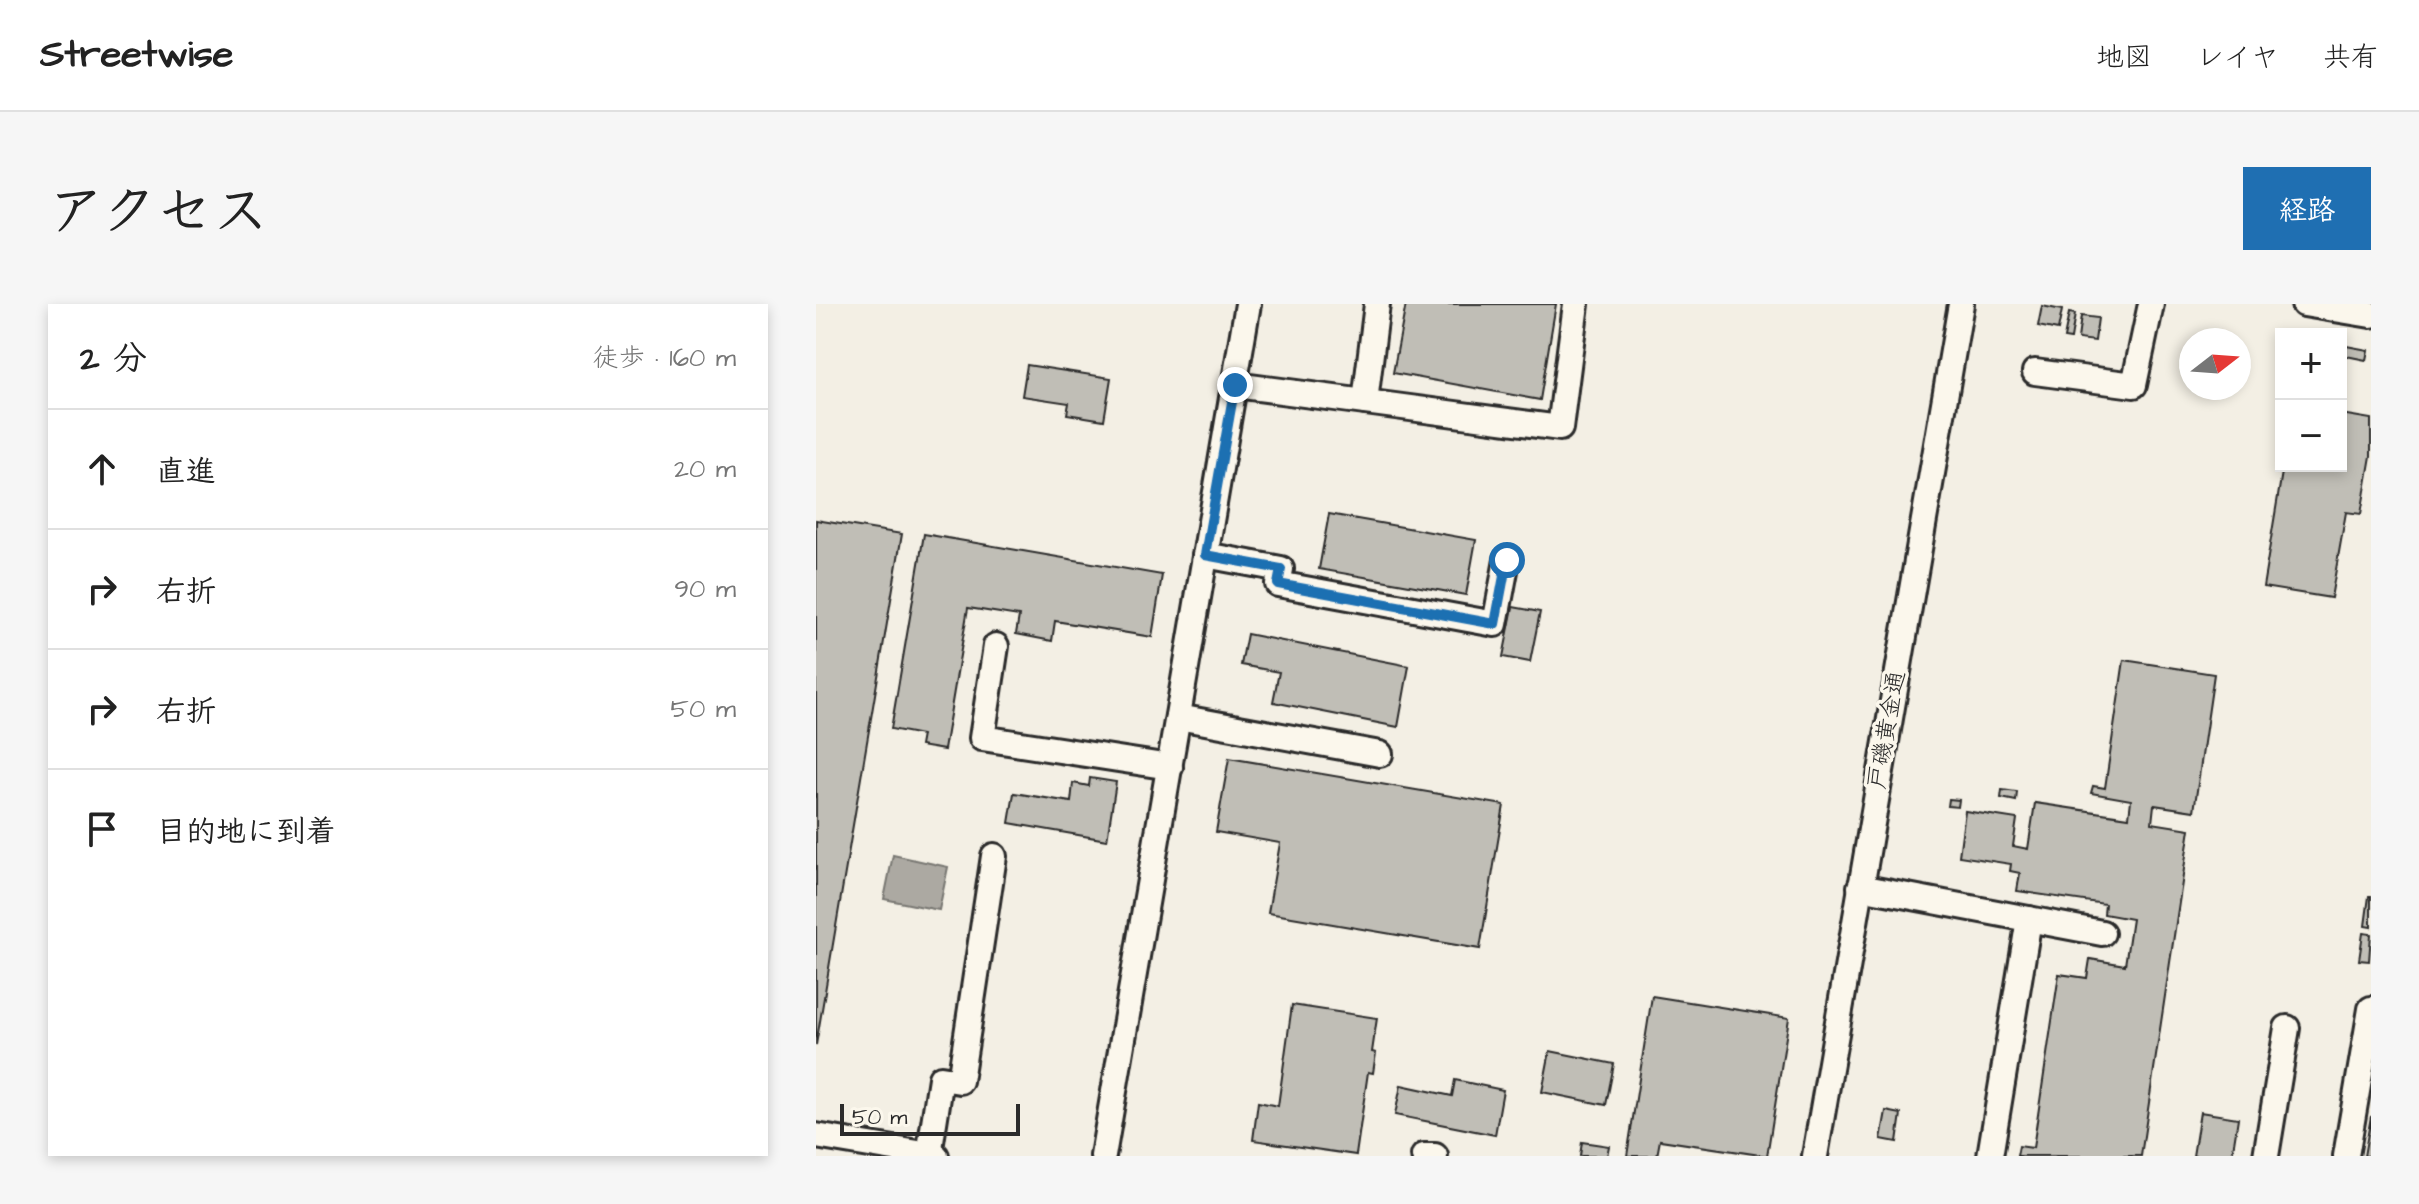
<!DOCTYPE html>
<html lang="ja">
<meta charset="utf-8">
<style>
:root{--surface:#fff;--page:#f6f6f6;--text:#222;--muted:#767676;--line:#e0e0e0;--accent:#1f6fb2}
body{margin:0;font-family:"Architects Daughter","Klee One",sans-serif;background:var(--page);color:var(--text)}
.controls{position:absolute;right:24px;top:24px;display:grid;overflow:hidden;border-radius:0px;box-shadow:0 4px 12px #0003}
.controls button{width:72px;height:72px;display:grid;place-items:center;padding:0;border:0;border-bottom:2px solid var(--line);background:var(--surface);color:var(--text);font:40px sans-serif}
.compass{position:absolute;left:1363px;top:24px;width:72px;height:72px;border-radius:50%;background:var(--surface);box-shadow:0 4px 12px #0003;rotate:73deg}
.scale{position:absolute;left:24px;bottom:20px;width:180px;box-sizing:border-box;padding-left:8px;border:4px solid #2b2b2b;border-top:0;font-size:22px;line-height:28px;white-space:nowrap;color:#2b2b2b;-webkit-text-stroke:6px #fbf7ec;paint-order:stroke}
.stop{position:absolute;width:24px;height:24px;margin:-18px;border:6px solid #1f6fb2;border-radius:50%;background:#fff}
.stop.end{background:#1f6fb2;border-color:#fff;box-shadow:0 2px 8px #0008}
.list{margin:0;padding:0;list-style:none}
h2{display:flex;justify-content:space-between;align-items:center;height:104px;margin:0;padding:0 32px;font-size:34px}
h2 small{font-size:26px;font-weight:400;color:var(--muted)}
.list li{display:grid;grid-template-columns:52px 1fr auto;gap:24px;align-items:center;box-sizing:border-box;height:120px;padding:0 32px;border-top:2px solid var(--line)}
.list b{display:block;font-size:30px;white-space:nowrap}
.list em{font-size:26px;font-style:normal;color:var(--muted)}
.icon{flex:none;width:44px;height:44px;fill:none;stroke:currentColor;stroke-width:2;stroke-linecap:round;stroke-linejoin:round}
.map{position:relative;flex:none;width:1555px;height:852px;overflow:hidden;border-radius:0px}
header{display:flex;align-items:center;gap:48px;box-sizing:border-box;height:112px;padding:0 40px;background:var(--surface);border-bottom:2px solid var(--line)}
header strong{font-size:38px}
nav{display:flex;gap:44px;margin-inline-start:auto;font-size:28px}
.intro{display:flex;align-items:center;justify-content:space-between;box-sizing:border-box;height:192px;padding:0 48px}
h1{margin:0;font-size:56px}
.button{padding:20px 36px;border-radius:0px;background:var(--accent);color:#fff;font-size:28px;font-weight:700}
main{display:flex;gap:48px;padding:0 48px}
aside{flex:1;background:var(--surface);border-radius:0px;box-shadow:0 4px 12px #0003}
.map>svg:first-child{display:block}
</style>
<header>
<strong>Streetwise</strong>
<nav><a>地図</a><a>レイヤ</a><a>共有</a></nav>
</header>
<div class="intro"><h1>アクセス</h1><a class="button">経路</a></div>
<main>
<aside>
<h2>2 分<small>徒歩 · 160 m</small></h2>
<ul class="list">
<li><svg class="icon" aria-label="ahead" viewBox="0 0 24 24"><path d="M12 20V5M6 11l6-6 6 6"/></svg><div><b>直進</b></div><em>20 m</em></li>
<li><svg class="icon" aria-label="right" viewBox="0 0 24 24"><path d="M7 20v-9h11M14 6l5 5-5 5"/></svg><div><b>右折</b></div><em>90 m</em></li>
<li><svg class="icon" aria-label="right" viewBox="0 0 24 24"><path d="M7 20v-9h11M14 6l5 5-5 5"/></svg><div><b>右折</b></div><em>50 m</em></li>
<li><svg class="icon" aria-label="arrive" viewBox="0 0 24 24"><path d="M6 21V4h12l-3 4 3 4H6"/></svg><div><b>目的地に到着</b></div></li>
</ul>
</aside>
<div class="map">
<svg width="1555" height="852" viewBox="0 0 1555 852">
<rect width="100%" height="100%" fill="#f3efe4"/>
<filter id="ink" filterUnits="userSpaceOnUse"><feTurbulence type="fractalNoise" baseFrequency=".0125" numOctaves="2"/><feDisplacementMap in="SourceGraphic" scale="16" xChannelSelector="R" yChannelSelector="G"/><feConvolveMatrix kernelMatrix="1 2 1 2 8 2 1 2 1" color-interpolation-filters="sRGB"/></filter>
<g filter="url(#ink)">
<polygon fill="#aca9a2" stroke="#787772" stroke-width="2" points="77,551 132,563 123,606 68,595"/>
<g fill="#c0beb6" stroke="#2b2b2b" stroke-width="2">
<polygon points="590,0 740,0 724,96 577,69"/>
<polygon points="1226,2 1246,6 1242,26 1222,22"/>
<polygon points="1253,9 1259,10 1255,35 1248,34"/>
<polygon points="1265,12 1282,14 1279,37 1262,35"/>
<polygon points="1525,41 1552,46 1550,56 1525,51"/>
<polygon points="211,61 295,74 288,116 251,110 253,99 206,92"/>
<polygon points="1525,110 1555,115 1555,152 1545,210 1530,208 1515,294 1447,283 1467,162 1525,162"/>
<polygon points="513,210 660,236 650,291 503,265"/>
<polygon points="0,216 86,230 0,741"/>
<polygon points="108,230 346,271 336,333 239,317 236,337 200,330 203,312 152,304 128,446 104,442 106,431 75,425"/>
<polygon points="697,303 724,308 714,358 687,353"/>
<polygon points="431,330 593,362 582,423 457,398 463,368 425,361"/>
<polygon points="1308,356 1398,370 1378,507 1338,501 1336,519 1374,525 1325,852 1201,852 1203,842 1217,844 1243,670 1271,674 1274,655 1309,661 1316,615 1288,610 1289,600 1201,587 1204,569 1194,567 1195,560 1143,552 1149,507 1201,515 1197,542 1212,545 1219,499 1313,513 1315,496 1275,489 1277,482 1289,484"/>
<polygon points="413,454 688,501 664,645 452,609 464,539 400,528"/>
<polygon points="274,474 300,478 291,536 193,519 198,489 255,498 257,479 273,482"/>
<polygon points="1186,486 1201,488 1200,497 1185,494"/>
<polygon points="1133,495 1143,496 1142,503 1132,502"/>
<polygon points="1553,592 1555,592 1555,623 1549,622"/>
<polygon points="1547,629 1555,630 1553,657 1543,656"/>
<polygon points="836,692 973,714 951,852 844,836 841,852 811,852"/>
<polygon points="476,701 561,714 556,748 560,749 557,769 552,768 540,851 437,836 442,798 462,802"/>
<polygon points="734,747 798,760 790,801 726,788"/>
<polygon points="639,776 687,786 679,831 579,811 585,781 636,792"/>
<polygon points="1070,807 1085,810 1081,838 1065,835"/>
<polygon points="1384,808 1422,814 1416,852 1377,852"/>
<polygon points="1555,812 1555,852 1548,852"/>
<polygon points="766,838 793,842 791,852 764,852"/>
</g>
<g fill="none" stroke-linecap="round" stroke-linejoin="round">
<defs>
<g id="minor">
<polyline points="1488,0 1555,11"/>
<polyline points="1219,68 1318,81 1335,0"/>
<polyline points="419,81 549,98 561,0"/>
<polyline points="549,98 744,124 760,0"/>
<polyline points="389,251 465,265 462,280 679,320 691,256"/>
<polyline points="180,342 166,434 354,463"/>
<polyline points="362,413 564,450"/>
<polyline points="1044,583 1286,629"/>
<polyline points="0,832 120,852"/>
<polyline points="113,851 125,774 144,777 178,552"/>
<polyline points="287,852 432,0"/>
<polyline points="608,852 619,852"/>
<polyline points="999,852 1145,0"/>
<polyline points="1174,852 1213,615"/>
<polyline points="1450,852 1471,724"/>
<polyline points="1530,852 1555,705"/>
</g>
</defs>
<use href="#minor" stroke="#2b2b2b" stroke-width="30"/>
<use href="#minor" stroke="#fbf7ec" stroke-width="24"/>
</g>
</g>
<g fill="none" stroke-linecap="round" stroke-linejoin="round" filter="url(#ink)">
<polyline stroke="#1f6fb2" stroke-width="10" points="419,81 389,251 465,265 462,280 679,320 691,256"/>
</g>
<g text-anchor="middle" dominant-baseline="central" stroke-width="7" stroke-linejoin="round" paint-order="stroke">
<g font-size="24" fill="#2b2b2b" stroke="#fbf7ec">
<text transform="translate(1071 426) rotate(-80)">戸磯黄金通</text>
</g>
</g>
</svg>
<div class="controls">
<button>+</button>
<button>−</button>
</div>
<svg class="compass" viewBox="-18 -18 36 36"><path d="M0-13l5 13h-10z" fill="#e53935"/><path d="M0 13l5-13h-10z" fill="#767676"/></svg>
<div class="scale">50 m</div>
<div class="stop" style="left:691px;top:256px"></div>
<div class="stop end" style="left:419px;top:81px"></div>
</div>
</main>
